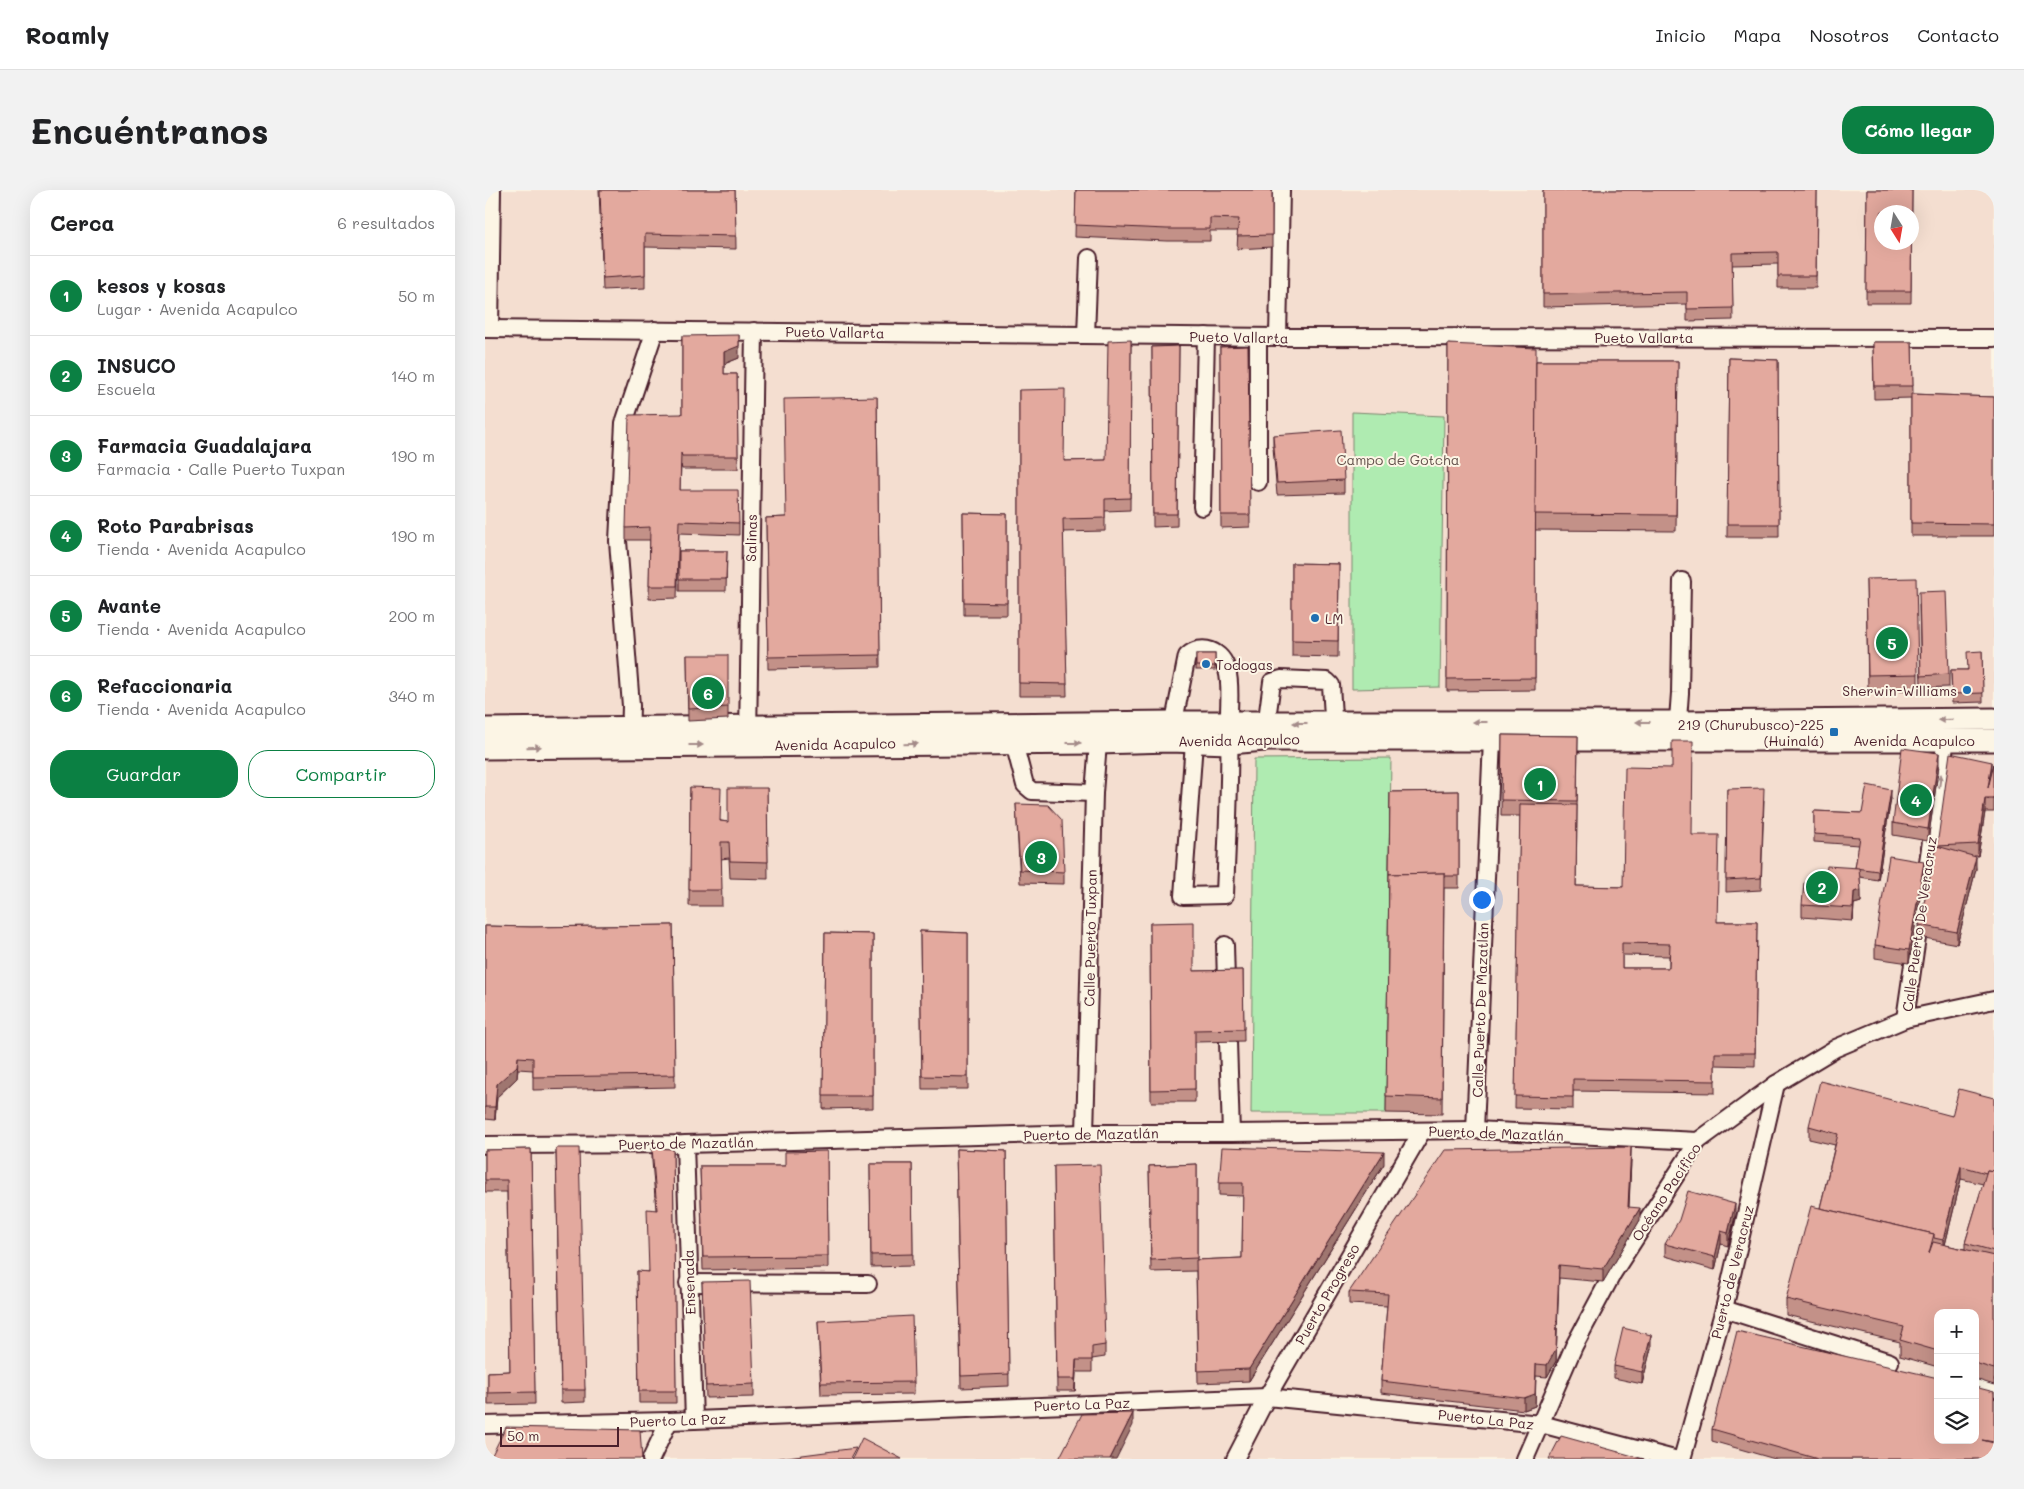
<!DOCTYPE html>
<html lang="es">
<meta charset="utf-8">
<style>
:root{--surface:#fff;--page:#f2f2f2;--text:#202124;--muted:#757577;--line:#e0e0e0;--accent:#0b8043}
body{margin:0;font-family:Mali,sans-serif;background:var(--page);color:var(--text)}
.controls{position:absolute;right:15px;bottom:15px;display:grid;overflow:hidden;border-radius:10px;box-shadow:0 5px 20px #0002}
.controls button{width:45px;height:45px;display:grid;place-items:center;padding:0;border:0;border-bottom:1px solid var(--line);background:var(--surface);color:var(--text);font:25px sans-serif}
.compass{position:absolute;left:1389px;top:15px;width:45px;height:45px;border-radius:50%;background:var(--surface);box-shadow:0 5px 20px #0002;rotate:169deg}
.scale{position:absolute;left:15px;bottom:12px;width:119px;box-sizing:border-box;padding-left:5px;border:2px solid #4a1f2b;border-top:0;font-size:14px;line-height:18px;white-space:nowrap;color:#4a1f2b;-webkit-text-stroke:4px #fcf5e5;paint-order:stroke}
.you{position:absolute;left:996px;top:709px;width:18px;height:18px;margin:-12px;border:4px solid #fff;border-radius:50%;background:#1a73e8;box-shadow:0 0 0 8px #1a73e833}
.badge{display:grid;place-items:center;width:32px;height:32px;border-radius:50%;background:var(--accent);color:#fff;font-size:16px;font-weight:700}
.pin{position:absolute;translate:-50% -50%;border:2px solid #fff;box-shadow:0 1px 5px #0006}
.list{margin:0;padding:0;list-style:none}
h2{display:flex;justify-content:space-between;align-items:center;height:65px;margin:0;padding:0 20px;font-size:21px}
h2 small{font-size:16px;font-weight:400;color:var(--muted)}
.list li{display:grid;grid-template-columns:32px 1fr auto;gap:15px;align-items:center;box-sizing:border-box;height:80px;padding:0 20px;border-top:1px solid var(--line)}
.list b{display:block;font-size:19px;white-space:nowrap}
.list p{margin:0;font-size:16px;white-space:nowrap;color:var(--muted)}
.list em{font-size:16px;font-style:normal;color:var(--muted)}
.actions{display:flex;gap:10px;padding:15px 20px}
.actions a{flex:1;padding:11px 0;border:1px solid var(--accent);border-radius:20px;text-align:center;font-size:18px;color:var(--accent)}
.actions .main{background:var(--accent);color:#fff}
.icon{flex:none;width:28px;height:28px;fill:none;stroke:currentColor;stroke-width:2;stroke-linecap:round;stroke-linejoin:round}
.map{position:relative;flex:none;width:1509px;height:1269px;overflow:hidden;border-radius:20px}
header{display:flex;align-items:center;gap:30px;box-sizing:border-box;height:70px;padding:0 25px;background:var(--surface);border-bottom:1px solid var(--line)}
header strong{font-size:24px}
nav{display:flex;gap:28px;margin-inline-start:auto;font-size:18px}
.intro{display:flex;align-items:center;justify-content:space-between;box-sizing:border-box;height:120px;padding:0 30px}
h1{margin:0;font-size:35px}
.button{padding:12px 22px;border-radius:20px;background:var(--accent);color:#fff;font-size:18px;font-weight:700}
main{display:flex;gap:30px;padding:0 30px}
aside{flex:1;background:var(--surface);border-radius:20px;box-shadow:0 5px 20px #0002}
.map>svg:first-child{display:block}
</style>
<header>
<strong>Roamly</strong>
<nav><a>Inicio</a><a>Mapa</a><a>Nosotros</a><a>Contacto</a></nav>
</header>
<div class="intro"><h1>Encuéntranos</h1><a class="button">Cómo llegar</a></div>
<main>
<aside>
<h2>Cerca<small>6 resultados</small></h2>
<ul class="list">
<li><span class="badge">1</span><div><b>kesos y kosas</b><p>Lugar · Avenida Acapulco</p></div><em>50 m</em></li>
<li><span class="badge">2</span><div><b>INSUCO</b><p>Escuela</p></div><em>140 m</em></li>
<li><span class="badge">3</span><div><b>Farmacia Guadalajara</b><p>Farmacia · Calle Puerto Tuxpan</p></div><em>190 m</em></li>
<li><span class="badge">4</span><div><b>Roto Parabrisas</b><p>Tienda · Avenida Acapulco</p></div><em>190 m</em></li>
<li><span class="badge">5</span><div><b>Avante</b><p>Tienda · Avenida Acapulco</p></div><em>200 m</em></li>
<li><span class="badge">6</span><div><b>Refaccionaria</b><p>Tienda · Avenida Acapulco</p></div><em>340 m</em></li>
</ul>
<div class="actions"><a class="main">Guardar</a><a>Compartir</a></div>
</aside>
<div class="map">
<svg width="1509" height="1269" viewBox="0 0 1509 1269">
<rect width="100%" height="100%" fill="#fcf5e5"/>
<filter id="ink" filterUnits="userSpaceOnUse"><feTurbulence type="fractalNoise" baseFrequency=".02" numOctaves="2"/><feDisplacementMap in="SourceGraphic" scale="10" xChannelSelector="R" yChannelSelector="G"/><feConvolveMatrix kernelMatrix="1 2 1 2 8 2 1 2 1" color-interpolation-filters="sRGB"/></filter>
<g filter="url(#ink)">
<path fill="#f4ded0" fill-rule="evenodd" d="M0,0H1509V1269H0ZM1396,22H1426V52H1396ZM1453,1123H1490V1250H1453Z"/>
<g fill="#afebb1" stroke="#7c856e">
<polygon points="867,222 959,226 955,497 867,499"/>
<polygon points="906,568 901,923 766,923 769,569"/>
</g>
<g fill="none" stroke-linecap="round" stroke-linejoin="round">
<defs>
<g id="minor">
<polyline points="0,139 793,147 1509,148"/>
<polyline points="5,139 7,0"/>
<polyline points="601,145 604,68"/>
<polyline points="793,147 796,0"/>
<polyline points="773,292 773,147"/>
<polyline points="717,317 721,146"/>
<path d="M687,541L702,466C717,452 737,461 742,480C746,493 744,511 744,525C746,585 742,645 740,705L698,706L709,552"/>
<polyline points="1192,543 1195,503 1197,391"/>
<polyline points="780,544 787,492 796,489 842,491 846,495 849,542"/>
<polyline points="263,548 269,141"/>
<polyline points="145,549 146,516 133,351 139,233 170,140"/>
<polyline points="529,553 540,595 547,601 609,603"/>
<polyline points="740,755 741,792"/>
<polyline points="1420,829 1461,549"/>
<polyline points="743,852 746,943"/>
<polyline points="990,940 1007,550"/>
<polyline points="600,943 609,603 613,553"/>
<polyline points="200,954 209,1230"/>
<polyline points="0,955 200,954 600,943 746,943 990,940 1213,951"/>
<polyline points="203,1093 383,1094"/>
<polyline points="1239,1119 1405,1172"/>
<polyline points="1490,1195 1509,1199"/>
<polyline points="0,1235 184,1231 782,1207 1056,1234 1189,1269"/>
<polyline points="166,1269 184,1231"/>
<polyline points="750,1269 782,1207 937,941"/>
<polyline points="1040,1269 1089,1156 1128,1083 1213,951 1291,894 1351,858 1420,829 1509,810"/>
<polyline points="1197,1269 1239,1119 1291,894"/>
</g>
<g id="major">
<polyline points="0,539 689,532 1193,532 1509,529"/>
<polyline points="0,558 613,553 685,551 745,553 779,550 1509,550"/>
</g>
</defs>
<use href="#minor" stroke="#4a1f2b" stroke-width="20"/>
<use href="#major" stroke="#4a1f2b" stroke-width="25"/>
<use href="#minor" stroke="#fcf5e5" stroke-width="16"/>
<use href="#major" stroke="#fcf5e5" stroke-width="21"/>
</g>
<g fill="#c39188" stroke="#4a1f2b" fill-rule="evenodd">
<polygon points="114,0 250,0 251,59 160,57 160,98 118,100"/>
<polygon points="591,0 787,0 787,57 752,59 753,41 725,41 725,51 682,51 590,47"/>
<polygon points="1058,0 1332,0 1331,98 1293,98 1293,74 1247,75 1248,130 1202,131 1202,114 1058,117"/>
<polygon points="1382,0 1427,0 1426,113 1381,113"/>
<polygon points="197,146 254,168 239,174 239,184 252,184 253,279 197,279 196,275 195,300 254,333 254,345 194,343 192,408 164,409 165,350 141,350 141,338 197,224"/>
<polygon points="646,150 645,320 620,321 620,341 578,342 582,506 534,506 534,200 579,271 621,270"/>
<polygon points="1388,152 1427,152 1428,204 1509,207 1509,346 1426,346 1426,208 1389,209"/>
<polygon points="963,154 1051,171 1193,171 1191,341 1050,340 1050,500 962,501"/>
<polygon points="694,156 692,336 668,337 667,157"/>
<polygon points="763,156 765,337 736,338 735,157"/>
<polygon points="1244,168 1293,170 1294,347 1242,347"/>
<polygon points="392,207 395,477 283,479 281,328 301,327"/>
<polygon points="788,245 859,290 859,303 792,305 788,257"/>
<polygon points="478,323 522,324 522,425 479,425"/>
<polygon points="194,361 242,361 241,401 194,401"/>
<polygon points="807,373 854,374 853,467 807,466"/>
<polygon points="1381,389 1433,484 1433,500 1383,501"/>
<polygon points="1434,414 1464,484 1464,497 1436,498"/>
<polygon points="1497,461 1498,512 1467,513 1466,480 1482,480"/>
<rect x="711" y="464" width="19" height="16"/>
<polygon points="202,465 243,517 243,529 203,531"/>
<path d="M1017,545L1093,546L1091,696L1138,697L1207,645L1232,732H1272L1270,876L1230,875V903L1088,901V919L1030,918L1035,626H1016ZM1137,765L1184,766V778H1137Z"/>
<polygon points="1509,574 1509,622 1500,622 1493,666 1489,666 1491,679 1472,754 1434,747 1434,735 1452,656 1507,583"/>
<polygon points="1454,575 1443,651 1408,645 1408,633"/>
<polygon points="205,597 236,631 243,632 282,598 283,689 245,688 244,668 236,669 237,716 204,716"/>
<polygon points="1242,599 1279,610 1276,700 1241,702"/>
<polygon points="974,601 974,698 959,698 957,924 901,923 905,602"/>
<polygon points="1406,608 1393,690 1375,687 1376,712 1369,714 1368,731 1317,727 1317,715 1340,694 1370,678 1374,655 1329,652 1329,621 1377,623"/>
<polygon points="531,614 579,682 579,694 535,693"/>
<polygon points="1439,684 1424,773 1390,768 1390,755"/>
<polygon points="665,733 709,781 758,780 759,851 710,852 710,912 666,912"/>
<polygon points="188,735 190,897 48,900 48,880 33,879 32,888 12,907 10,930 0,929 0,736 47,737"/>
<polygon points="435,741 483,743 483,899 437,899"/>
<polygon points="340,743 388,744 388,918 338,919"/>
<path d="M1509,908V1195L1490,1189V1123H1453V1177L1415,1166V1152L1301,1125V1109L1335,1018L1350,955L1324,949V936L1467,926ZM1476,989L1498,994L1480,1053V1059L1460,1055Z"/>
<polygon points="71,958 100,1200 100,1212 76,1213"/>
<polygon points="167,958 188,959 191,1213 154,1213 152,1081 164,1082 171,1020 167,971"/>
<polygon points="46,959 50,1214 3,1215 3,1182 25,1181 22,1002 0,1002 0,960"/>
<polygon points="471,959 521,961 524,1196 476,1198"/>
<polygon points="342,961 343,1078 218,1080 215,976 300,976"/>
<polygon points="1146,970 1144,1017 1155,1030 1118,1092 1074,1088 1071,1171 1062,1187 1051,1186 1050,1216 1039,1220 896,1203 896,1191 902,1116 864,1114 864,1102"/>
<polygon points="385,974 427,974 428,1076 386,1077"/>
<polygon points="712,974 712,1070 757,1068 758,1006 734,1005 734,993 899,974 764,1191 713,1193 711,1081 666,1082 664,976"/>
<polygon points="569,976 620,1155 620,1167 607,1169 607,1182 591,1182 590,1201 572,1201"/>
<polygon points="1250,1026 1243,1056 1236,1054 1230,1080 1180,1066 1180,1054"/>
<polygon points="217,1092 269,1194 269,1207 221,1208"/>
<polygon points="333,1131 429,1192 429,1204 336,1205"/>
<polygon points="1166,1158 1157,1194 1129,1188 1129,1176"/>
<polygon points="1509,1202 1509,1269 1290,1269 1227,1251 1227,1239"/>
</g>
<g fill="#9f766f" stroke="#4a1f2b">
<polygon points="254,145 254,168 239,174 239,162"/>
<polygon points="1454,563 1454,575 1443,651 1443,639"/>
<polygon points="1507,572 1507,584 1503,610 1503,598"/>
<polygon points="1406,600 1406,608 1393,690 1393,681"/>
<polygon points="1500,609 1500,622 1493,666 1493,654"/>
<polygon points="1491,667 1491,679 1472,754 1472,742"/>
<polygon points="1439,672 1439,684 1424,773 1424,760"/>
<polygon points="1376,700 1376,712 1369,714 1368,731 1369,702"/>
<polygon points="33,867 32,888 12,907 10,930 10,917 12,894"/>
<polygon points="1146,957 1146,970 1143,1030 1143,1017"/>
<polygon points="899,962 899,974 764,1191 764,1179"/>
<polygon points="1476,976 1476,989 1458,1063 1458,1050"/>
<polygon points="1250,1014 1250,1026 1243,1056 1243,1043"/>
<polygon points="1155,1018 1155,1030 1118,1092 1118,1079"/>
<polygon points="1236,1041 1236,1054 1230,1080 1230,1067"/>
<polygon points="1074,1075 1071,1171 1062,1187 1062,1175"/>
<polygon points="1166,1145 1166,1158 1157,1194 1157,1182"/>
<polygon points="591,1170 591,1182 590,1201 590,1189"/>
<polygon points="1051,1174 1050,1216 1039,1220 1039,1208"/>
<polygon points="648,1223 648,1235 631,1269 625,1269"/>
<polygon points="1509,1257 1509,1269 1506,1269"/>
</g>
<g fill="#e3a99e" stroke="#4a1f2b" fill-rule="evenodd">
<polygon points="115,0 250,0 251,46 160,44 160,85 118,88"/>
<polygon points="591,0 787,0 787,45 752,46 754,29 725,28 725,39 682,39 590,35"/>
<polygon points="1058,0 1332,0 1331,86 1293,86 1293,62 1247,63 1248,118 1202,119 1202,102 1058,104"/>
<path d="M1382,0H1427L1426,101H1381ZM1396,22H1426V52H1396Z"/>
<polygon points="254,145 254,156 239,162 239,184 252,184 253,266 197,266 196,263 195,300 253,300 254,333 194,331 192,396 164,396 165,337 141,338 144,225 197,224 197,146"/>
<polygon points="646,150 645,308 620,309 620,328 578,329 582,494 534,493 534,200 580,199 579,271 621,270 623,151"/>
<polygon points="1388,152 1427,152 1428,196 1389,196"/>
<polygon points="963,154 1051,158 1050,488 962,489"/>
<polygon points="694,156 692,324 668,324 667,157"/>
<polygon points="763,156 765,325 736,325 735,157"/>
<polygon points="1244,168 1293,170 1294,334 1242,334"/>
<polygon points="1051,171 1193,171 1191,325 1050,324"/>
<polygon points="1426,204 1509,207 1509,334 1426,333"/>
<polygon points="392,207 395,465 283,467 281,328 301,327 299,209"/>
<polygon points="856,240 859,290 792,293 788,245"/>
<polygon points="478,323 522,324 522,413 479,412"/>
<polygon points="194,361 242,361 241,389 194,389"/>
<polygon points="807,373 854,374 853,451 807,450"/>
<polygon points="1431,388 1433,484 1383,485 1381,389"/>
<polygon points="1461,401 1464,484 1436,486 1434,402"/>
<polygon points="1497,461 1498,503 1467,504 1466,480 1483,480 1482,462"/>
<rect x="711" y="464" width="19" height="12"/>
<polygon points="202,465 243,465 243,517 203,519"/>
<polygon points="1017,545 1093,546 1092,611 1016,610"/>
<path d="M1187,551H1208L1207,645H1234L1232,732H1272L1270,863H1230V891L1088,889V907L1030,906L1035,614L1092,615L1091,696L1138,697L1140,577L1187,578ZM1137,753L1185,754L1184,778H1137Z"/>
<polygon points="1417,558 1454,563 1443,639 1408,633"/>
<polygon points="1465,563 1507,572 1503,598 1509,574 1509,609 1500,609 1493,654 1452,656"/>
<polygon points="1382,595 1406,600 1393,681 1370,678 1375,647 1329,644 1329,621 1377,623"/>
<polygon points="205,597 236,598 235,631 243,632 243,598 282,598 283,672 245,671 244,652 236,652 237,700 204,700"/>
<polygon points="1279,598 1276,688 1241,690 1242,599"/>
<polygon points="974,601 974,686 959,686 959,683 904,684 905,602"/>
<polygon points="531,614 563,615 577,630 579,682 535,680"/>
<polygon points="1452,656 1491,667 1472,742 1434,735"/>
<polygon points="1404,666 1439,672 1424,760 1390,755"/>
<polygon points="1342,676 1374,678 1376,700 1369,702 1368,718 1317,715 1319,693 1340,694"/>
<polygon points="959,683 957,908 901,906 904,684"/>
<polygon points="709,732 709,781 758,780 759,839 710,840 710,899 666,900 665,733"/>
<polygon points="188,735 190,885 48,887 48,868 33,867 32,876 12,894 10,917 0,917 0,736 47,737"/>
<polygon points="435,741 483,743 483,887 437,886"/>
<polygon points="340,743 388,744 388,906 338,906"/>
<polygon points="1335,891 1467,926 1474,899 1509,908 1509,981 1502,980 1501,983 1476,976 1458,1050 1449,1048 1449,1044 1335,1018 1353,944 1324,936"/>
<polygon points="737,957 899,962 764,1179 713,1181 711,1070 757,1068 758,993 734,993"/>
<polygon points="1146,957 1143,1017 1155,1018 1118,1079 1074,1075 1071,1159 1062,1175 1051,1174 1050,1204 1039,1208 896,1191 903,1104 864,1102 960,960"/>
<polygon points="71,958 94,958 100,1200 76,1200"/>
<polygon points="167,958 188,959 191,1201 154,1201 152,1081 164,1082 162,1019 172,1020"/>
<polygon points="46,959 50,1202 3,1203 3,1182 25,1181 22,990 0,990 0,960"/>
<polygon points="471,959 521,961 524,1184 476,1186"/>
<polygon points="342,961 343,1066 218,1067 215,976 300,976 300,962"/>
<polygon points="385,974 427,974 428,1064 386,1065"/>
<polygon points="712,974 712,1068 666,1070 664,976"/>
<polygon points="615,975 620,1155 607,1157 607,1170 591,1170 590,1189 572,1189 569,976"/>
<polygon points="1502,980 1509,981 1509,1061 1480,1053"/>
<polygon points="1203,1001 1250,1014 1243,1043 1236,1041 1230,1067 1180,1054 1194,1030"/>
<polygon points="1326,1016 1449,1044 1444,1063 1448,1052 1509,1066 1509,1179 1490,1173 1490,1123 1453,1123 1453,1161 1415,1150 1419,1137 1301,1109"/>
<polygon points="265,1091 269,1194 221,1196 217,1092"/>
<polygon points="427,1126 429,1192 336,1193 333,1131"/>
<polygon points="1138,1138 1166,1145 1157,1182 1129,1176"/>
<polygon points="1252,1141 1453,1188 1453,1250 1490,1250 1490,1197 1509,1202 1509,1252 1497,1250 1509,1253 1509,1257 1506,1269 1333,1269 1227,1239"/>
<polygon points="648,1223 625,1269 574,1269 597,1224"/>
<polygon points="21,1237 155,1240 157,1269 5,1269"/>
<polygon points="1076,1246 1159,1269 1064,1269"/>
<polygon points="377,1248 417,1269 367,1269"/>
<polygon points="371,1258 365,1269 287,1269"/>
</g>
<defs><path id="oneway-solid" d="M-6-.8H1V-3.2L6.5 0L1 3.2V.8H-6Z" transform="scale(1.25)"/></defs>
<g fill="#a38a88">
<use href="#oneway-solid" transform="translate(1460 530) rotate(179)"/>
<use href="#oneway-solid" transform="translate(995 532) rotate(180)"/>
<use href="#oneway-solid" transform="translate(1158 532) rotate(180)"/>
<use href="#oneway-solid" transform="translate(815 533) rotate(180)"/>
<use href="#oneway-solid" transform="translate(589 553)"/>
<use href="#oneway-solid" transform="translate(426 554) rotate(-1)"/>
<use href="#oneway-solid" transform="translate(211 555)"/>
<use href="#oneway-solid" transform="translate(49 557) rotate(-1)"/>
<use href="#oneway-solid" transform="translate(1455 591) rotate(-82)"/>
</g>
</g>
<g fill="#1f6fb2" stroke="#fcf5e5" stroke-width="2">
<circle cx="830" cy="428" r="5"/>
<circle cx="721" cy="474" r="5"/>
<circle cx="1482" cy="500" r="5"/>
<rect x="1344" y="537" width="10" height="10" rx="2.5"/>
</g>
<g text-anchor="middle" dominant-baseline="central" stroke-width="4" stroke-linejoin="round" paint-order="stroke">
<g font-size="14" fill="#4a1f2b" stroke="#fcf5e5">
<text transform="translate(350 142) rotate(1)">Pueto Vallarta</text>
<text transform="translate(754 147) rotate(1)">Pueto Vallarta</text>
<text x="1159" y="147">Pueto Vallarta</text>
<text transform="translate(266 348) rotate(-89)">Salinas</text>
<text transform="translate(754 550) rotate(-1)">Avenida Acapulco</text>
<text x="1429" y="550">Avenida Acapulco</text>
<text transform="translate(350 554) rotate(-1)">Avenida Acapulco</text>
<text transform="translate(1434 734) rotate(-82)">Calle Puerto De Veracruz</text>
<text transform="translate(605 748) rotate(-89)">Calle Puerto Tuxpan</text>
<text transform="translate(995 820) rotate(-88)">Calle Puerto De Mazatlán</text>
<text transform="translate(1011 943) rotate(2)">Puerto de Mazatlán</text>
<text transform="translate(606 944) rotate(-1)">Puerto de Mazatlán</text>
<text transform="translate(201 953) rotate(-1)">Puerto de Mazatlán</text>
<text transform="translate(1181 1002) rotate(-57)">Océano Pacífico</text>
<text transform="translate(1247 1082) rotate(-76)">Puerto de Veracruz</text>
<text transform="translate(204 1092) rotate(-92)">Ensenada</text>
<text transform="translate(842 1104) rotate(-60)">Puerto Progreso</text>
<text transform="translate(597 1214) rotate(-2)">Puerto La Paz</text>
<text transform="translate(1001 1229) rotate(6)">Puerto La Paz</text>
<text transform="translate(193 1230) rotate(-2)">Puerto La Paz</text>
</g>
<g font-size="14" fill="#63524c" stroke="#fcf5e5">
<text x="913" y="269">Campo de Gotcha</text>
</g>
<g font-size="14" fill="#4a1f2b" stroke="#fcf5e5" text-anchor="start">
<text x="840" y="428">LM</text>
<text x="731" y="474">Todogas</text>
<text x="1472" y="500" text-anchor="end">Sherwin-Williams</text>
<text x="1339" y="534" text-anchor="end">219 (Churubusco)-225<tspan x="1339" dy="16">(Huinalá)</tspan></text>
</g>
</g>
</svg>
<div class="controls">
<button>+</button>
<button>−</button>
<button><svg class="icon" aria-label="layers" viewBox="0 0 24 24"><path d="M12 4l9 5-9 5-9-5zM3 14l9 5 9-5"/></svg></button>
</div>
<svg class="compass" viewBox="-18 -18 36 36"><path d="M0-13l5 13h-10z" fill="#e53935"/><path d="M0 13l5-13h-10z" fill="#757577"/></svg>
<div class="scale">50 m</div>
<div class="you"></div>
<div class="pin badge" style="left:1055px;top:594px">1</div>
<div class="pin badge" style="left:1337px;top:697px">2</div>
<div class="pin badge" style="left:556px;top:667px">3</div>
<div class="pin badge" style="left:1431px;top:610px">4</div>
<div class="pin badge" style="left:1407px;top:453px">5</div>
<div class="pin badge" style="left:223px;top:503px">6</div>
</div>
</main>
